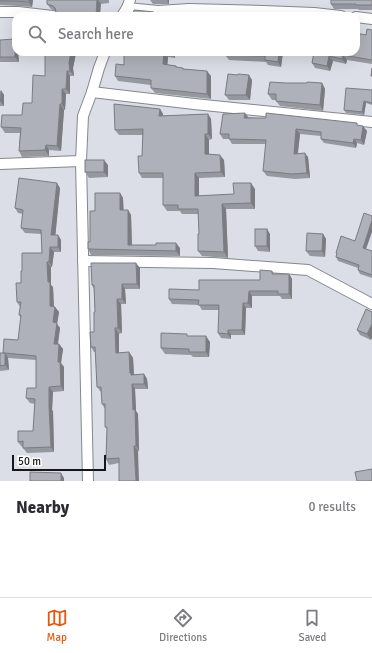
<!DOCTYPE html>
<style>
:root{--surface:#fff;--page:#f2f2f3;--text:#2b2b33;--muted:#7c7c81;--line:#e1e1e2;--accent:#ea580c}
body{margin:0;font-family:Signika,sans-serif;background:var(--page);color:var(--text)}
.scale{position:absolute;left:12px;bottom:10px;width:94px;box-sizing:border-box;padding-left:4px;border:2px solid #16171a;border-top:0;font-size:11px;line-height:14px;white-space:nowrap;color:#16171a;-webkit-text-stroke:3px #fff;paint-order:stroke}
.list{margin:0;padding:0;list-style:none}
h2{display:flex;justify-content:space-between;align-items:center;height:52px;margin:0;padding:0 16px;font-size:17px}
h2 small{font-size:13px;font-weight:400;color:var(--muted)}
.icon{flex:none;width:22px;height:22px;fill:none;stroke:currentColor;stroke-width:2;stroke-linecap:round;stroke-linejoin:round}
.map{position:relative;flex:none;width:372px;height:481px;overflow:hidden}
.search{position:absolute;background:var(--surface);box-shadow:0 4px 16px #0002;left:12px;right:12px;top:12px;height:44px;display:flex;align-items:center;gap:10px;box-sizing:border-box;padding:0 14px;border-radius:12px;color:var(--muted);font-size:15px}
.sheet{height:116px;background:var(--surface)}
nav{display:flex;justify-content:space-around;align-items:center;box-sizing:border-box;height:56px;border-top:1px solid var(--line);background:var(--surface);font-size:11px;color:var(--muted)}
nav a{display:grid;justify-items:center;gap:2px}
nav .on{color:var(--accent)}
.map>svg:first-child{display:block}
</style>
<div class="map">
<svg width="372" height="481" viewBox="0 0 372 481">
<rect width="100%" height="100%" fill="#dcdee7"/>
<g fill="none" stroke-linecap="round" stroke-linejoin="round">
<defs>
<g id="minor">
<polyline points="127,8 158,11 189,9 263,11 314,13 341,16"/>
<polyline points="0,12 18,12 53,16"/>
<polyline points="122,16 127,8 130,0"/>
<polyline points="356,17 372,19"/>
<polyline points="92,92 194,104 372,122"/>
<polyline points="0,164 81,161"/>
<polyline points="83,261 213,263 308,270 372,304"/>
<polyline points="88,481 81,161 83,116 92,92 99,68 105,52"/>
</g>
</defs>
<use href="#minor" stroke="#85878f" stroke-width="12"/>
<use href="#minor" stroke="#fff" stroke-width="10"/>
</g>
<g fill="#96989f">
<polygon points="0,0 33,0 32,7 18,6 0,5"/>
<polygon points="47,0 109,0 109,3 101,4 56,12 55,11 51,9 47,4"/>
<polygon points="150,0 169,0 169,4 153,4"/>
<polygon points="372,0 372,10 359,10 358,9 334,9 331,4"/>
<polygon points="372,30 372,64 347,60 346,64 333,61 330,71 315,68 312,63 366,35"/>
<polygon points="0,40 16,52 18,52 19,62 0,62"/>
<polygon points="44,52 91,52 91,53 76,53 73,68 74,76 70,76 70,94 66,94 65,110 64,110 61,151 49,150 49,156 22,157 19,151 20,133 5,133 1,127 22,115 32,103 45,76 45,56 43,54"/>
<polygon points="124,52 175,52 175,58 168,57 167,65 176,66 177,68 183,68 184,69 211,76 211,99 155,93 151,88 151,85 118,81 115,76 124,65"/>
<polygon points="283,52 281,67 268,65 266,62 229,60 225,55"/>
<polygon points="238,75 252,80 250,100 229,100 225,95"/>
<polygon points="286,83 322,83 325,89 323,111 280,106 276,101 276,100 272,100 268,94"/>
<polygon points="0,90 4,95 4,106 0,106"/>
<polygon points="372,90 372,105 366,103 364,115 346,113 344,110"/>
<polygon points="160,109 163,114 163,116 208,114 211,119 212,139 209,140 209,154 224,160 225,177 199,178 199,196 234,194 255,189 255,209 226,209 228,258 202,256 198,251 199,234 199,214 182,214 180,211 167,211 163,205 163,178 142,178 139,173 142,156 143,135 119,135 115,130"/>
<polygon points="248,117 359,126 367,131 364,145 357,143 356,148 324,143 321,139 321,136 300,134 298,153 308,157 310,178 295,179 267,176 263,171 266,144 232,144 229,139 223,139 220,134"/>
<polygon points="108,165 108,177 89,178 85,172"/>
<polygon points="60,188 55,235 58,235 61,240 61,252 54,252 52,267 51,267 51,285 53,287 54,306 59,312 57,324 60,328 58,344 59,344 63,349 61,363 64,367 64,391 53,392 52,410 53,411 54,452 27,453 23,448 23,446 22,447 18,442 33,431 35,404 30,403 26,398 36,388 36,360 8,358 9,370 0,371 0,353 3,353 18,340 21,318 19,315 20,307 17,302 21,283 22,271 42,253 41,234 25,233 21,228 23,214 18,213 15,208"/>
<polygon points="120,193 123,198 123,210 128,210 131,215 132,245 180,248 180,256 91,255 88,249 90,242 95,211"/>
<polygon points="270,234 270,252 258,251 255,246"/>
<polygon points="323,234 326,239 325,257 310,256 306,251"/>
<polygon points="366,249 372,251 372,278 360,274 358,270 358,268 338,261 336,257 337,254 336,253"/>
<polygon points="140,268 140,289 125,289 126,304 121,304 122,333 119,334 119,353 129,352 133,358 134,375 144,374 147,379 148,389 135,389 136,411 138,414 139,451 138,451 119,463 109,465 106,459 107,429 105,427 105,409 102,404 101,392 97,387 96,352 94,352 91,347 94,332 95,312 94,289 92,285"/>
<polygon points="272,271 274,274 289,274 292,279 292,299 282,299 280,296 252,296 252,308 246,308 245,335 231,335 231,339 221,338 218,333 219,310 202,310 199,305 172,304 169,299 199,290 260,280"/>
<polygon points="372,312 372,337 371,340 360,335 357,330"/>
<polygon points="188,336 210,342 209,357 193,357 191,355 165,354 161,348"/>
</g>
<g fill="#7a7c82">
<polygon points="29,0 33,0 32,7 29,2"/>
<polygon points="97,0 98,0 101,4 100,16 96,16"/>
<polygon points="167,0 169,0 169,4"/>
<polygon points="15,39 16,41 16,52 18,52 19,62 15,57"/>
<polygon points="71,52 75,52 76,53 73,68 74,76 70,71 69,63"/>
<polygon points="164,52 168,57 167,70 163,64"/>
<polygon points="171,52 175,52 175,58"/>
<polygon points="279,52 283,52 281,67 278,62"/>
<polygon points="343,55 347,60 346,64 342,59"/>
<polygon points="329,56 333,61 330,71 327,66"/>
<polygon points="67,71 70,76 70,94 66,89"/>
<polygon points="207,71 211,76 211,99 207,94"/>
<polygon points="249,75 252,80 250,100 246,95"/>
<polygon points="322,83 325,89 323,111 320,105"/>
<polygon points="62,89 66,94 65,110 62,104"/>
<polygon points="1,90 4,95 4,106 0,101"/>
<polygon points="364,101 366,103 364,115 362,112"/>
<polygon points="60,104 64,110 61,151 57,146"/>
<polygon points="160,109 163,114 163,121 159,116"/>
<polygon points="245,113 248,117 248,123 244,118"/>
<polygon points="208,114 211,119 212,139 208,134"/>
<polygon points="363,126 367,131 364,145 361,140"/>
<polygon points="296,129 300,134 297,159 294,154"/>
<polygon points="205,134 209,140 209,160 205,154"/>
<polygon points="354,139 357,143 356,148 353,143"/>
<polygon points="46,145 49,150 49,156 45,150"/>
<polygon points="305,153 308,157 310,178 307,173"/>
<polygon points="220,155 224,160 225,177 221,172"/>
<polygon points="104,160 108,165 108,177 104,172"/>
<polygon points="195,173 199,178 199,202 195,196"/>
<polygon points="57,183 60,188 55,240 51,235"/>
<polygon points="251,183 255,189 255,209 251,203"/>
<polygon points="120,193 123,198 124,215 120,210"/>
<polygon points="222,204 226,209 228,258 224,252"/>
<polygon points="128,210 131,215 132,250 128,245"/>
<polygon points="372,220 372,232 365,252 363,248"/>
<polygon points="267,229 270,234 270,252 267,246"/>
<polygon points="323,234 326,239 325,257 322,251"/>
<polygon points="58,235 61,240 61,252 58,247"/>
<polygon points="176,243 180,248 180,256 176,251"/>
<polygon points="50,247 54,252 52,267 49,262"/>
<polygon points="47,262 51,267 51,285 53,287 54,311 50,306"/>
<polygon points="136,263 140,268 140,289 137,284"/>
<polygon points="289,274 292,279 292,299 289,294"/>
<polygon points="122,284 125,289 126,304 122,299"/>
<polygon points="249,291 252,296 252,308 248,303"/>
<polygon points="117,299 121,304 122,333 118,328"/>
<polygon points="243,303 246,308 245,335 242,330"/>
<polygon points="55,307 59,312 57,324 60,328 57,349 54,344 53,322"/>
<polygon points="372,324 372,337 371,340 367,334"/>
<polygon points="115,328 119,334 119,358 116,353"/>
<polygon points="228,330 231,335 231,339 228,334"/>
<polygon points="206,336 210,342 209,357 206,352"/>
<polygon points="59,344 63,349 61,363 64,367 64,391 61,386 58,362"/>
<polygon points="129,352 133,358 134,376 135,380 130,373"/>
<polygon points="5,353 8,358 9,370 5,365"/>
<polygon points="144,374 147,379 148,389 144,384"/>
<polygon points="132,384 135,389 136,411 138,414 139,451 136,446 133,410"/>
<polygon points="49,387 53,392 52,410 53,411 54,452 51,447 49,406"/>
<polygon points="134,446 138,451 139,481 136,481"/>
<polygon points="61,473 64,478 64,481 61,481"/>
</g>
<g fill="#aeb1b9" stroke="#7a7c82">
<polygon points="0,0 29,0 29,2 15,1 0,1"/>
<polygon points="47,0 97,0 96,16 52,16 56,12 55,8 53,6 47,4"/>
<polygon points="331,0 372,0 372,5 356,5 356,4 331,4"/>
<polygon points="134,10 154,12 153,16 133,16"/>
<polygon points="367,29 372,30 372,60 343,55 342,59 329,56 327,66 312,63 314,52 356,52 356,33 366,35"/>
<polygon points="15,39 15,57 0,57 0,40"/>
<polygon points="44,52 71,52 69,63 70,71 67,71 66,89 62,89 62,104 60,104 57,146 46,145 45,150 19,151 21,128 1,127 2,115 22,115 23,103 32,103 33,75 45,76 45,55 43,54"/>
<polygon points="124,52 171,52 164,52 163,64 176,66 176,67 183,68 183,69 207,71 207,94 151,88 151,80 115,76 116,64 124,65"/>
<polygon points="225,52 279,52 278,62 265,60 265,56 225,55"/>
<polygon points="372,68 372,76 371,76"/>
<polygon points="228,74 238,75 238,74 249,75 246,95 225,95"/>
<polygon points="270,82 286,83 307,83 307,82 322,83 320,105 276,101 276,94 268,94"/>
<polygon points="346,88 372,90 372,103 364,101 362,112 344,110"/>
<polygon points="114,104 160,109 159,116 208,114 208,134 205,134 205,154 220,155 221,172 195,173 195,196 234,194 233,183 251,183 251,203 222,204 224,252 198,251 198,234 199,234 198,209 178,209 178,205 163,205 163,173 139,173 138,156 142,156 143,129 115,130"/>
<polygon points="245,113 244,118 266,118 266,113 357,123 357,125 363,126 361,140 354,139 353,143 321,139 321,132 296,129 294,154 305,153 307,173 292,174 263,171 266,140 229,139 229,134 220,134 223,114"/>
<rect x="85" y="160" width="19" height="12"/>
<polygon points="19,178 57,183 51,235 58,235 58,247 50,247 49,262 47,262 48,282 50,282 50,306 55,307 53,322 57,323 54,344 59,344 58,362 60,362 61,386 49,387 49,406 51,447 23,448 23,441 18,442 18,431 33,431 35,399 26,398 27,388 36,388 36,356 5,353 5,365 0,366 0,353 5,353 3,353 4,339 18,340 21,315 19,315 21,302 17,302 16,283 21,283 21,271 22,271 22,253 42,253 41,230 21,228 23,210 15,208"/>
<polygon points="95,193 120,193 120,210 128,210 128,245 156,245 156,243 176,243 176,251 88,249 88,242 90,242 90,211 95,211"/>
<polygon points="364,213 372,216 372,220 363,248 372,251 372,275 358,270 359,265 336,257 337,253 336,253 341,236 355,241"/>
<rect x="255" y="229" width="12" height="17"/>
<polygon points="307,233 323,234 322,251 306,251"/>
<polygon points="91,263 136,263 137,284 122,284 122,299 117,299 118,328 115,328 116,353 129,352 130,373 131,373 131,375 144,374 144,384 132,384 133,410 135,409 136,446 134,446 136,481 119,481 119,458 106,459 107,427 105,427 105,404 102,404 101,387 97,387 95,347 91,347 90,332 94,332 94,312 95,312 94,285 92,285"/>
<polygon points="260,270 272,271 272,274 289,274 289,294 278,294 278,291 249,291 248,303 243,303 242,330 228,330 228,334 218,333 219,305 198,305 199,300 169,299 169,289 199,290 199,280 260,280"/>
<polygon points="366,309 372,312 372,324 367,334 357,330"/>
<polygon points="161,333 187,334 187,336 206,336 206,352 189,352 189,349 161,348"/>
<polygon points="372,469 372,481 357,481 355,472"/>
<polygon points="30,472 61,473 61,481 30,481"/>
</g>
</svg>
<div class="scale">50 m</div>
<div class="search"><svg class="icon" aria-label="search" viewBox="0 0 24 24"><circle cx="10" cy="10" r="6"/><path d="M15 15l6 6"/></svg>Search here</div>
</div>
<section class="sheet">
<h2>Nearby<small>0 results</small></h2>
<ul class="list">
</ul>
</section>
<nav>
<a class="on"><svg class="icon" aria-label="map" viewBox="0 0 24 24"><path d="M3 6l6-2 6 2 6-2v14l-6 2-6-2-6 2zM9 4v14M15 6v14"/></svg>Map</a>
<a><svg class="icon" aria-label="directions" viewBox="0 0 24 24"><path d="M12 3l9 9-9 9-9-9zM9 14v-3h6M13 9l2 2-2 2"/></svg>Directions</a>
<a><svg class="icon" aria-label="saved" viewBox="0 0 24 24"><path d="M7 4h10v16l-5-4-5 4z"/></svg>Saved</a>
</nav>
